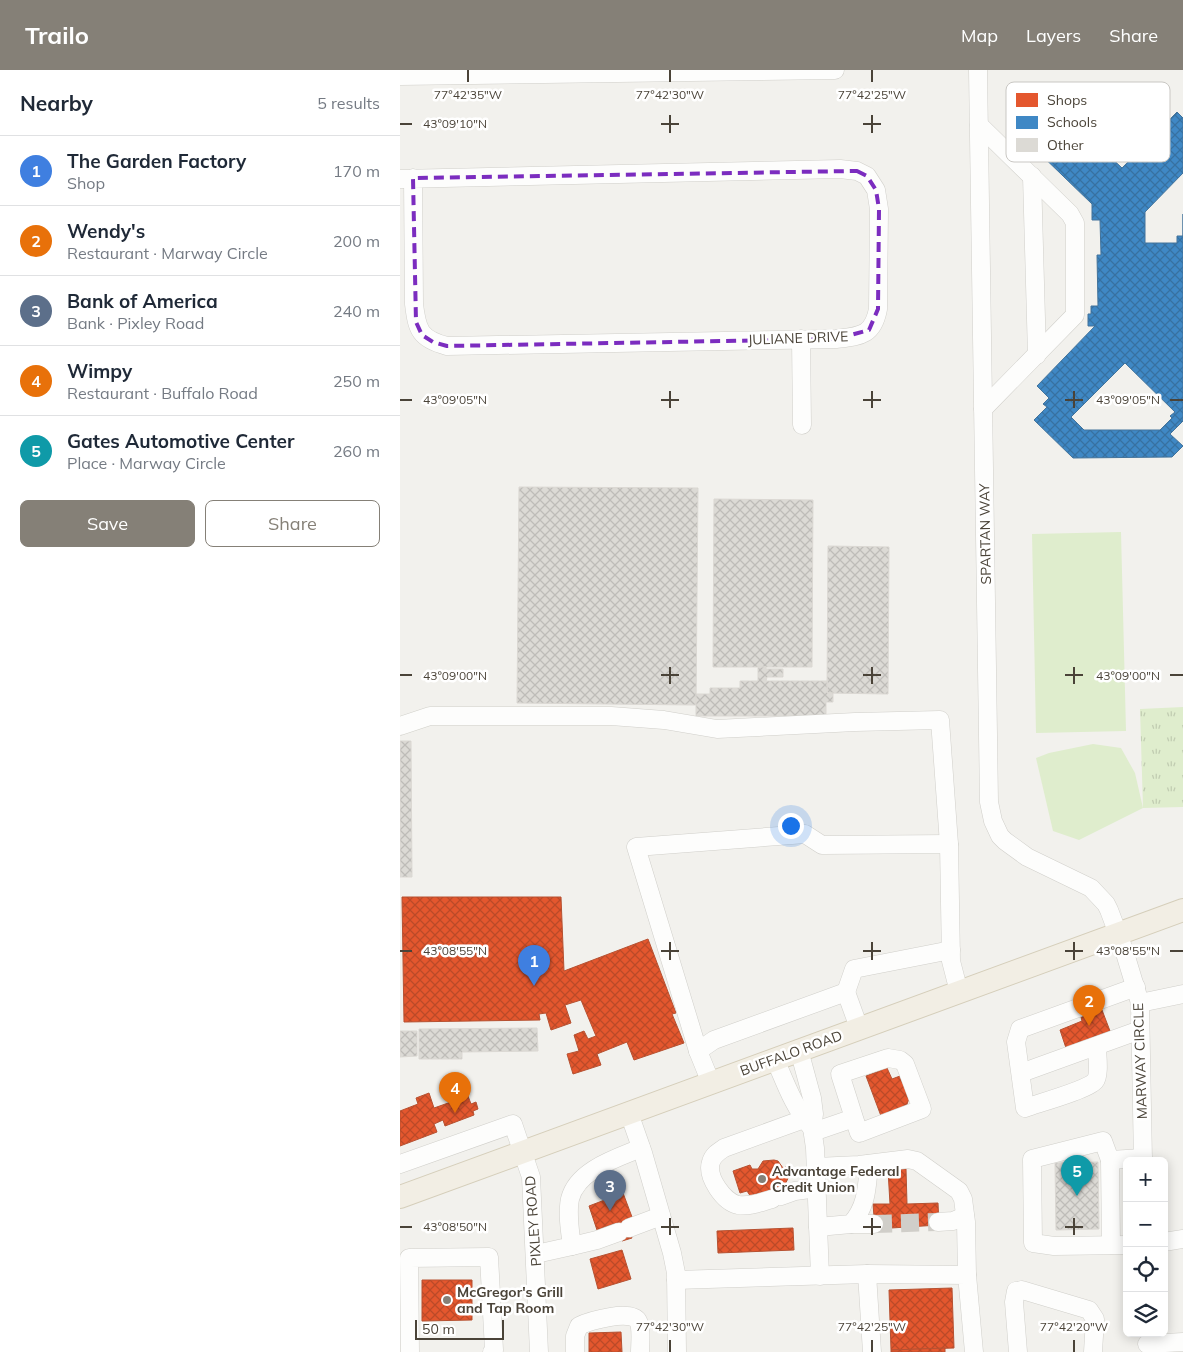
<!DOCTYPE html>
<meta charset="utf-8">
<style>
:root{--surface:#fff;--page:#f2f2f3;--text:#1f2937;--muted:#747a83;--line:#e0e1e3;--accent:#858077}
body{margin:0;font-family:Mulish,sans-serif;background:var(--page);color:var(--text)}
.controls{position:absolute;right:15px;bottom:15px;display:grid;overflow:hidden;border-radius:8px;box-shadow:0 2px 12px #0003}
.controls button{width:45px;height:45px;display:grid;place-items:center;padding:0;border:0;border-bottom:1px solid var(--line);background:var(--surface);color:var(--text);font:25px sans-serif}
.scale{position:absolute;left:15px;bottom:12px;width:89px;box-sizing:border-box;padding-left:5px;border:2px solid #4a4338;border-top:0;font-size:14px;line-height:18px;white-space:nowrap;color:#4a4338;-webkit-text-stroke:4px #fff;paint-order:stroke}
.you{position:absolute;left:390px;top:755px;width:18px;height:18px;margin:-12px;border:4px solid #fff;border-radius:50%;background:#1a73e8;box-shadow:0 0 0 8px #1a73e833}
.badge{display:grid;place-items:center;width:32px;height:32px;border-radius:50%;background:var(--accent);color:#fff;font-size:16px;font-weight:700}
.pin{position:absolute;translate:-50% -41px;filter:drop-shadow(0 1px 2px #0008)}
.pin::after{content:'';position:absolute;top:26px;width:18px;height:15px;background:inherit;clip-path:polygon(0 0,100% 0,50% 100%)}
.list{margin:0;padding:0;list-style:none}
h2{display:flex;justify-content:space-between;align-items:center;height:65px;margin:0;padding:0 20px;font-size:21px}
h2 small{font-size:16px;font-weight:400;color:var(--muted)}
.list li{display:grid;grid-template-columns:32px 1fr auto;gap:15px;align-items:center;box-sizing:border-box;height:70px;padding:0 20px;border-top:1px solid var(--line)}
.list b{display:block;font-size:19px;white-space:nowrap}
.list p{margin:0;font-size:16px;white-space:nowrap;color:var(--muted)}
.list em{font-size:16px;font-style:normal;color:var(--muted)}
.actions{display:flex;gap:10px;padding:15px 20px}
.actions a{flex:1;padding:11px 0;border:1px solid var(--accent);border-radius:8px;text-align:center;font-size:18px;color:var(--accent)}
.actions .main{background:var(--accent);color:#fff}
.icon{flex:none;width:28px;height:28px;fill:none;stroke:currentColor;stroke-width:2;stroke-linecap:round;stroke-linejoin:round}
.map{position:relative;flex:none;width:783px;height:1282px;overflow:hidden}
header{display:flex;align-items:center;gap:30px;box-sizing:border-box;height:70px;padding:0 25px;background:var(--accent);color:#fff}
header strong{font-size:24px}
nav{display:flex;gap:28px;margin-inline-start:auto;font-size:18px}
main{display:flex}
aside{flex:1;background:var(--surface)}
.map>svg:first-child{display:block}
</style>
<header>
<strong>Trailo</strong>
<nav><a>Map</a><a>Layers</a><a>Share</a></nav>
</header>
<main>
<aside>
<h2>Nearby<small>5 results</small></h2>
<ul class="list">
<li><span class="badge" style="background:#3f7fe0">1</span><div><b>The Garden Factory</b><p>Shop</p></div><em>170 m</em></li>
<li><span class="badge" style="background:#e8710a">2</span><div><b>Wendy's</b><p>Restaurant · Marway Circle</p></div><em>200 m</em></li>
<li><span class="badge" style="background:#5c6f8a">3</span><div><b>Bank of America</b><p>Bank · Pixley Road</p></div><em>240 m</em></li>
<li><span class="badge" style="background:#e8710a">4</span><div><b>Wimpy</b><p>Restaurant · Buffalo Road</p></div><em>250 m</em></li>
<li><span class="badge" style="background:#0f9aa8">5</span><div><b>Gates Automotive Center</b><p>Place · Marway Circle</p></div><em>260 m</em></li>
</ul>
<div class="actions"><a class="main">Save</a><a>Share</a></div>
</aside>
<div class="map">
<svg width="783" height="1282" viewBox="0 0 783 1282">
<defs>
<pattern id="park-tufts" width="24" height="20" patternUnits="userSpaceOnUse" patternTransform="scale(1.25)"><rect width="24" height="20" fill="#dfedcd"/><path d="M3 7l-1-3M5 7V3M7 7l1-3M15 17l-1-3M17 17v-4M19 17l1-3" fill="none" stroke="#c1ccb1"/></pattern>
<pattern id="shops-cross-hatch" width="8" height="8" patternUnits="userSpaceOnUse" patternTransform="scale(1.25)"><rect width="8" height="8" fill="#e4572e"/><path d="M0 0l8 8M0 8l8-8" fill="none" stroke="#bb4a28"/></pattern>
<pattern id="schools-cross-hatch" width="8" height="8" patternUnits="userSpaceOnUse" patternTransform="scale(1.25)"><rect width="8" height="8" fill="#3f88c5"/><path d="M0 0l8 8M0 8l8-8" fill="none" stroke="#3771a1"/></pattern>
<pattern id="building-cross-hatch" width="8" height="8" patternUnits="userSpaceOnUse" patternTransform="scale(1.25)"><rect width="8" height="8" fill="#dcdad5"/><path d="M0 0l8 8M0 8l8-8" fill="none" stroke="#bebcb8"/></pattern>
</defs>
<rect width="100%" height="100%" fill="#f2f1ed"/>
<g fill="#dfedcd">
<polygon points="721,462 726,661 636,663 632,464"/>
<polygon points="693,674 721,678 735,703 743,738 679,770 653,761 636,688 649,683"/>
</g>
<polygon fill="url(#park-tufts)" points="783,637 783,737 743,738 740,639"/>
<g fill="url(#shops-cross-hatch)" stroke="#b65131">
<polygon points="2,827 161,827 164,901 248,869 276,943 272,944 284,973 234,990 227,972 197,984 201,995 173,1004 167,984 179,981 174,965 184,961 188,969 196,966 181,930 165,935 171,953 151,960 146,943 139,944 140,950 4,952"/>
<polygon points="702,940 710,961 666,978 660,960 682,951 681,947"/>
<polygon points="487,998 492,1009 500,1006 502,1012 509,1010 512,1020 506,1037 481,1046 466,1006"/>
<polygon points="29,1023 34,1038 68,1026 71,1034 76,1032 78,1039 73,1041 74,1045 45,1056 43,1050 34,1054 37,1062 0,1076 0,1041 18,1034 16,1028"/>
<polygon points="374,1090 378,1091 383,1098 389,1096 389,1106 384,1117 359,1129 351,1127 347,1121 340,1123 333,1101 350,1095 352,1099 358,1099 363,1091"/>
<polygon points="506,1099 507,1134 538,1133 539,1155 475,1159 473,1134 490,1134 488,1100"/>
<polygon points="223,1123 232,1147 225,1150 232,1168 222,1171 216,1153 197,1160 189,1136"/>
<polygon points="393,1158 394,1180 318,1183 317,1161"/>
<polygon points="222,1180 231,1209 198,1219 190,1189"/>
<polygon points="22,1210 72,1210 72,1250 22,1251"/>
<polygon points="552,1218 554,1278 491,1280 489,1220"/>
<polygon points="221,1262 222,1282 189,1282 189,1263"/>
<polygon points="545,1278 545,1282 491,1282 491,1280"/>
</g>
<path fill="url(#schools-cross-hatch)" stroke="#42739b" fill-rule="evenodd" d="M777,42L783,48V103L745,142V173H777V166H783V144V351L770,364L783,376L772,387L673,388L634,350L647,337L643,334L649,328L637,316L695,256H688V244H691V236H698L697,185H701L700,150H692V134L633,77L646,63L642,59L648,53L652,57L665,44L722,98ZM725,293L775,342L770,346L772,348L760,360H684L671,347Z"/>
<g fill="url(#building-cross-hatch)" stroke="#dbd8d3">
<polygon points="119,417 298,418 296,635 117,633"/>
<polygon points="314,429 413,430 412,597 313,597"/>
<polygon points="428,476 489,477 488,624 427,623"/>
<polygon points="358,597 366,597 366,599 383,599 383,607 367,607 366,611 427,611 427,623 433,623 433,632 426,632 426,646 296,646 296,624 310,624 310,618 340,618 340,611 358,611"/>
<polygon points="0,671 11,671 12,807 0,807"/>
<polygon points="137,958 138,981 62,982 62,989 19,989 19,959"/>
<polygon points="0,961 17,961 17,986 0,987"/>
<polygon points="698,1092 699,1159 656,1160 655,1093"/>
</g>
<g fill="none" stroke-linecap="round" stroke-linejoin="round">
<polyline stroke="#d0cec9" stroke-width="18" stroke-dasharray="18 9" stroke-linecap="butt" points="474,1154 538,1152"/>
<defs>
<g id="minor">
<polyline points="578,0 589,732 593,751 600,766 605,771 627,787 691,818 706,834 709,840 724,880 740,933 743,1091"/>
<polyline points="0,6 435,0"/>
<polyline points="579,55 670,144 675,153 675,245 583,339"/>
<polyline points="632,106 637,285"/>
<path d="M0,109L440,99L457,101L467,106L476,120L479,139L478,239C473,266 460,266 436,269L47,276C20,269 17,260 14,234L13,108"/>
<polyline points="401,269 402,355"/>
<polyline points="0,656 30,646 211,646 264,650 317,659 455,652 540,650 549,774"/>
<polyline points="446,922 459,958"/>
<polyline points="740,933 783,924"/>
<path d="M697,976C697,984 700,1005 695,1011C687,1020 639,1033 625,1038L616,972L620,959L736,917"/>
<polyline points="399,980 412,1028 414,1044 412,1058 415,1078 420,1206"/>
<polyline points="298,981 314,970 446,922 454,899 551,880"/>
<path d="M375,989C385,1012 394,1038 411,1057"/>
<polyline points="621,1003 740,960"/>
<polyline points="311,1013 298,981 236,777 405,764 422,775 549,774 551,891 559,922"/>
<polyline points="229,1043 243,1083 272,1183 276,1203 277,1282"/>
<polyline points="413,1062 454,1048 459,1063 522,1039 505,994 500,990 488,988 440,1004 454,1048"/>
<polyline points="710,1090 711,1175"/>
<polyline points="0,1094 113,1054 131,1107 139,1282"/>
<polyline points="416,1097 459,1095 508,1089 517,1091 559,1121 563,1129 566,1152 567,1205"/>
<polyline points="381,1126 395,1121 417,1118"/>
<path d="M372,1129C361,1132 350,1137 338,1135C324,1132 306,1107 311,1092C313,1085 318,1082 324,1078L404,1049"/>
<polyline points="538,1152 553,1151 565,1146"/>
<polyline points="451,1154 474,1154"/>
<path d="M418,1157L451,1154C467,1137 467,1116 469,1094"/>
<polyline points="229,1158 261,1146"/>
<polyline points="764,1172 783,1169"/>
<polyline points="727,1175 654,1176 633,1173 632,1089 703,1071 710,1090 743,1088"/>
<polyline points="172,1176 197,1170 219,1162"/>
<path d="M136,1184L172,1176C170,1162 167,1143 170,1129C177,1100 217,1088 241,1078"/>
<polyline points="467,1204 472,1282"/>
<polyline points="276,1210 467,1204 567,1205 574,1282"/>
<polyline points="747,1274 783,1272"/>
<polyline points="10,1282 9,1188 89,1187 94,1280 92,1282"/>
<path d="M175,1282V1266L179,1256C189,1251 231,1239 238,1251C242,1258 240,1274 240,1282"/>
<polyline points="618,1282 614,1232 616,1221 622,1220 689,1240 695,1249 693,1282"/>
</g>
<polyline id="major" points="0,1127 783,840"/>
</defs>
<use href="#minor" stroke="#d0cfca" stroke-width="19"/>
<use href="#major" stroke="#d5ceba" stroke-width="24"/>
<use href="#minor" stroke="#fdfdfc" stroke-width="18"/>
<use href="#major" stroke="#f2eee4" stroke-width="22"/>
</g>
<path fill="none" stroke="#7b2cbf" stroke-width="4" stroke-dasharray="10 6" stroke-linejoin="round" d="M457,101L467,106L476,120L479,139L478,239L469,260L436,269L47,276L33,272L22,265L16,252L13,108Z"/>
<path fill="none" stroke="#4a4338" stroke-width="2" d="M68,0V12M270,0V12M472,0V12M270,45V63M472,45V63M0,54H12M261,54H279M463,54H481M270,321V338M472,321V338M674,321V338M0,330H12M261,330H279M463,330H481M665,330H683M770,330H783M270,597V614M472,597V614M674,597V614M0,605H12M261,605H279M463,605H481M665,605H683M770,605H783M270,872V890M472,872V890M674,872V890M0,881H12M261,881H279M463,881H481M665,881H683M770,881H783M270,1148V1165M472,1148V1165M674,1148V1165M0,1157H12M261,1157H279M463,1157H481M665,1157H683M270,1270V1282M472,1270V1282M674,1270V1282"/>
<g fill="#858077" stroke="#fff" stroke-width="2">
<circle cx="362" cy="1109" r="5"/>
<circle cx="47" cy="1230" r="5"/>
</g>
<g text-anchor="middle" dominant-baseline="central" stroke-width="5" stroke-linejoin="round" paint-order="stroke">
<g font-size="14" fill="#4a4338" stroke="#fff">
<text transform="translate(398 268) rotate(-2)">JULIANE DRIVE</text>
<text transform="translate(585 464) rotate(-91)">SPARTAN WAY</text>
<text transform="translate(391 983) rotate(-20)">BUFFALO ROAD</text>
<text transform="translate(740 991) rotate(-92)">MARWAY CIRCLE</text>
<text transform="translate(133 1151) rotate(-94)">PIXLEY ROAD</text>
</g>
<g font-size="14" font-weight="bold" fill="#4a4338" stroke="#fff" text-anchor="start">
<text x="372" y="1101">Advantage Federal<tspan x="372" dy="16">Credit Union</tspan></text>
<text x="57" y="1222">McGregor's Grill<tspan x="57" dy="16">and Tap Room</tspan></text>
</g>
</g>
<rect x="606" y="12" width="164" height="80" rx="8" fill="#fff" stroke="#c9c7c3" stroke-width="1"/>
<rect x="616" y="23" width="22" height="14" fill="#e4572e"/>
<rect x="616" y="46" width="22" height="13" fill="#3f88c5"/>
<rect x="616" y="68" width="22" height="14" fill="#dcdad5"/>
<g font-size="14" fill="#4a4338">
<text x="647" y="35">Shops</text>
<text x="647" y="57">Schools</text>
<text x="647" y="80">Other</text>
</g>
<g font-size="12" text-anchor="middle" fill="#4a4338" stroke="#fff" stroke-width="5" stroke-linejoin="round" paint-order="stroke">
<text x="68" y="29">77°42'35"W</text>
<text x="270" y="29">77°42'30"W</text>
<text x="472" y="29">77°42'25"W</text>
<text x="55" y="58">43°09'10"N</text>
<text x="55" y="334">43°09'05"N</text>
<text x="728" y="334">43°09'05"N</text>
<text x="55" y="610">43°09'00"N</text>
<text x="728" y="610">43°09'00"N</text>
<text x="55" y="885">43°08'55"N</text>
<text x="728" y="885">43°08'55"N</text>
<text x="55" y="1161">43°08'50"N</text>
<text x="270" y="1261">77°42'30"W</text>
<text x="472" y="1261">77°42'25"W</text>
<text x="674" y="1261">77°42'20"W</text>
</g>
</svg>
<div class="controls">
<button>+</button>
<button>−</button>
<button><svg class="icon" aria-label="locate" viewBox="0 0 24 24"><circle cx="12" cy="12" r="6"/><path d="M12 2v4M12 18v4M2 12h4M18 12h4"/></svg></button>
<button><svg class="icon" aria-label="layers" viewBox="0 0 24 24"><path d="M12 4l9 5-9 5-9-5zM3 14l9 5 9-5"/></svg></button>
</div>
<div class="scale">50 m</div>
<div class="you"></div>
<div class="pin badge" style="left:134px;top:916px;background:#3f7fe0">1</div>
<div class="pin badge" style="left:689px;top:956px;background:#e8710a">2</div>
<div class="pin badge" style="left:210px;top:1141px;background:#5c6f8a">3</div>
<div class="pin badge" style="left:55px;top:1043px;background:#e8710a">4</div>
<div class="pin badge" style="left:677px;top:1126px;background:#0f9aa8">5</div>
</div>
</main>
